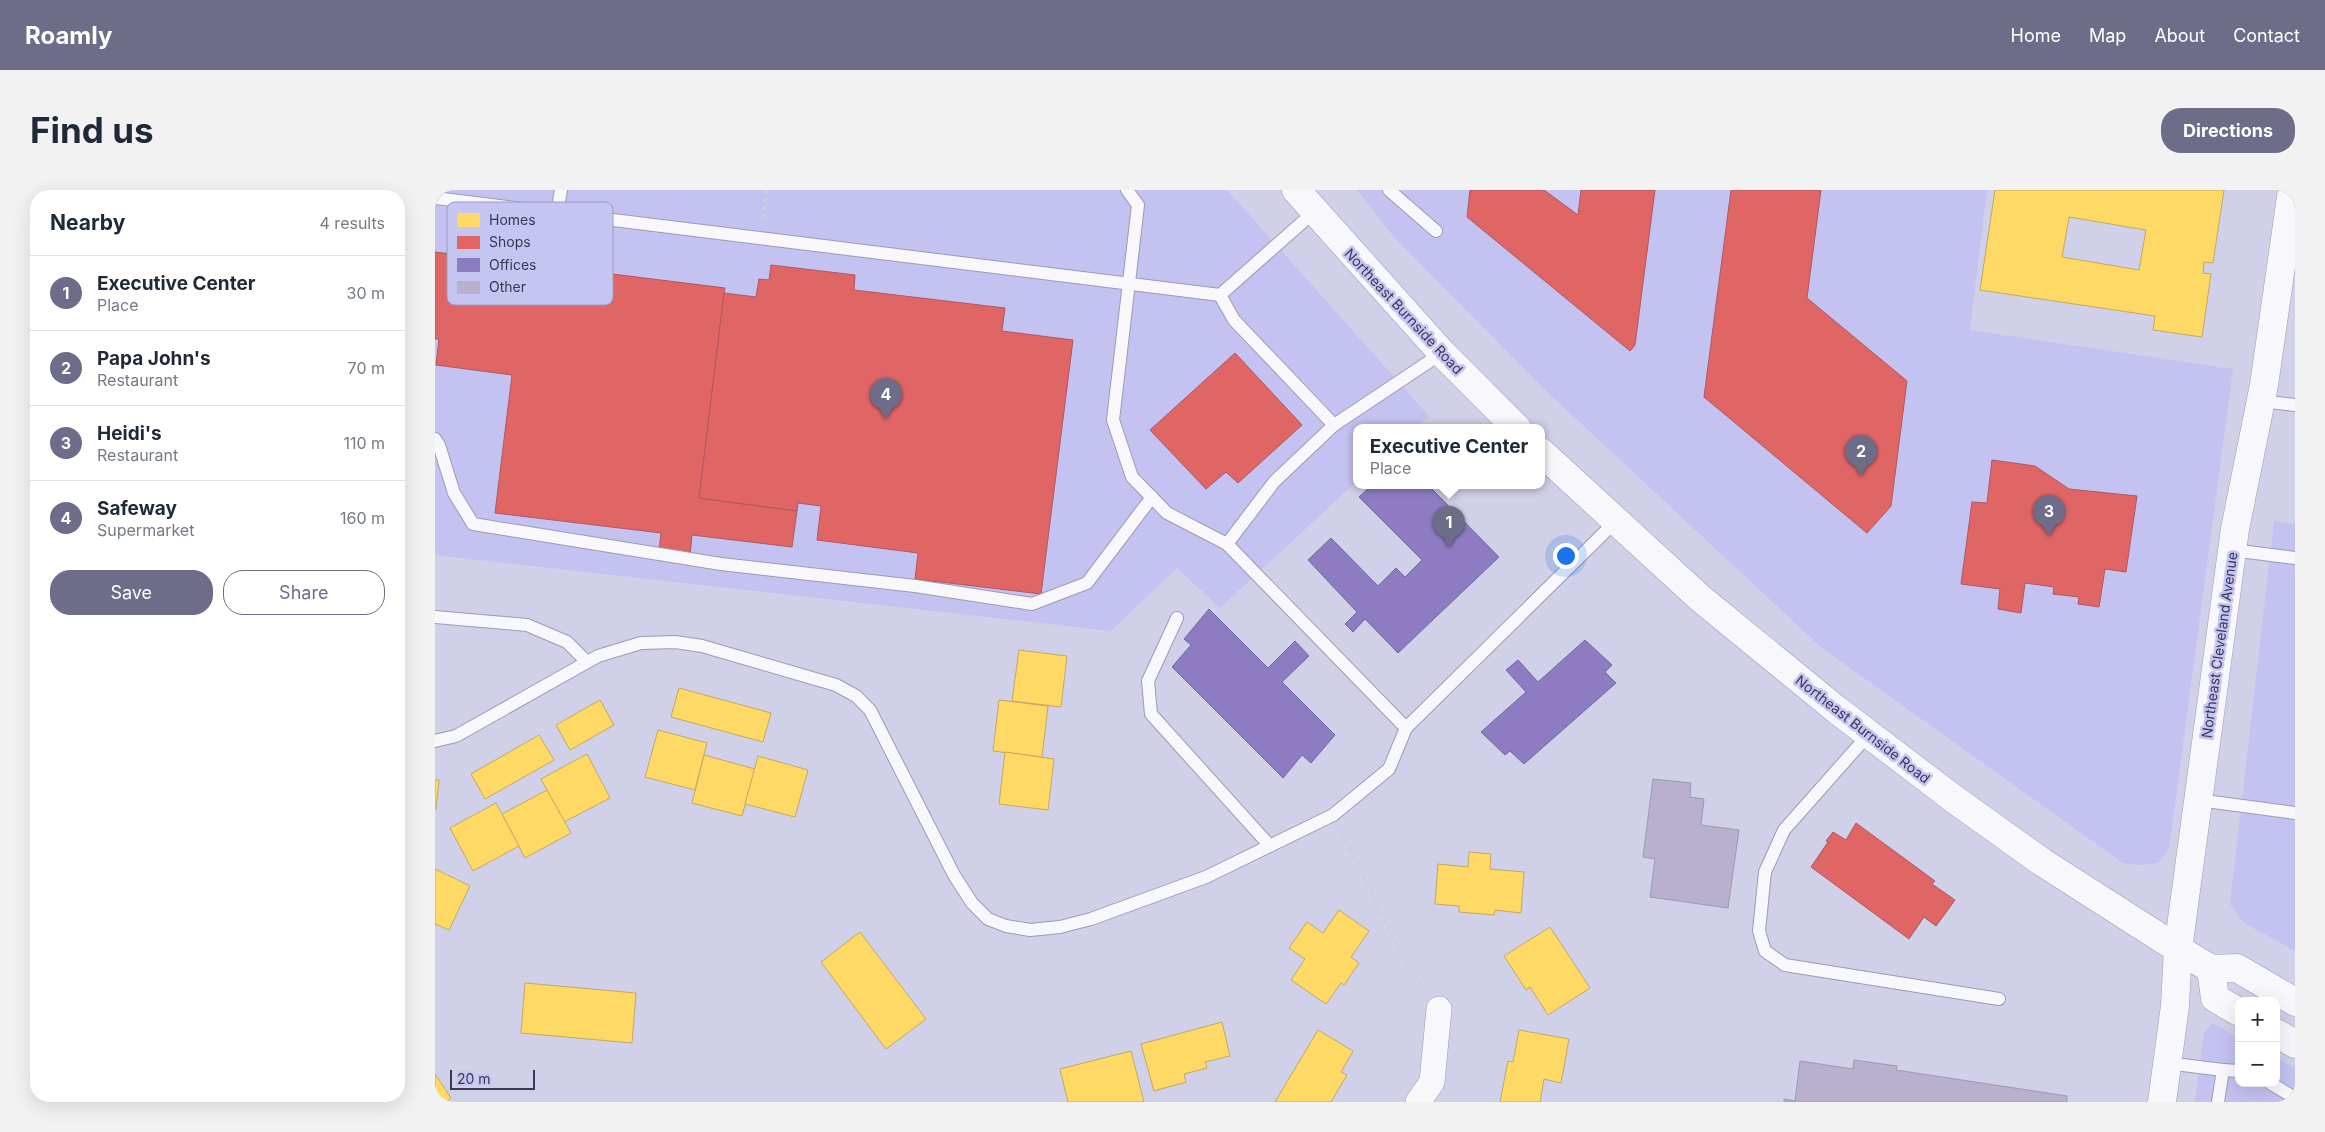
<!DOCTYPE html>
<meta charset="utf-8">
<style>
:root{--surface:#fff;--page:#f2f2f3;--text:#1f2937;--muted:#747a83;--line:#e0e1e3;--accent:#6d6d89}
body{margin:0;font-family:Inter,sans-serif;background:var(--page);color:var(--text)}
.controls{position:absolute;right:15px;bottom:15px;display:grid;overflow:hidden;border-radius:10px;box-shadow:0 5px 20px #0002}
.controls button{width:45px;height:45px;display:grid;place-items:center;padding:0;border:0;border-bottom:1px solid var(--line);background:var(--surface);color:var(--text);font:25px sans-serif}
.scale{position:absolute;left:15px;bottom:12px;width:85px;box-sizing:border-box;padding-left:5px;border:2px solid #383756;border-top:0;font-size:14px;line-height:18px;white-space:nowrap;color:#383756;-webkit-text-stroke:4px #c5c5f2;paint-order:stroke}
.you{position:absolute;left:1130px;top:365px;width:18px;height:18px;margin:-12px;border:4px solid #fff;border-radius:50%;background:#1a73e8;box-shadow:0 0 0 8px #1a73e833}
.badge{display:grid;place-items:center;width:32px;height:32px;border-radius:50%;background:var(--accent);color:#fff;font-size:16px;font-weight:700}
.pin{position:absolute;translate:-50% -41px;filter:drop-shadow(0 1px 2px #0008)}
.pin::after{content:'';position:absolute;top:26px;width:18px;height:15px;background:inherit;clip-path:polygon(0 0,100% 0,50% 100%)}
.popup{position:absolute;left:918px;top:234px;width:192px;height:65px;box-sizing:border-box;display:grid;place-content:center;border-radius:10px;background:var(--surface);filter:drop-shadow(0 1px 4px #0005);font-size:16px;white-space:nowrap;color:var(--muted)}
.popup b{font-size:19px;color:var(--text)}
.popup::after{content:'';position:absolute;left:50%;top:100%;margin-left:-10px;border:10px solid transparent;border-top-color:var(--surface)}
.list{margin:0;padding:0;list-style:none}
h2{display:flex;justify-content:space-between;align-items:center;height:65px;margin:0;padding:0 20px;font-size:21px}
h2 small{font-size:16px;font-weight:400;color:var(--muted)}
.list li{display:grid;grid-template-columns:32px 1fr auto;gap:15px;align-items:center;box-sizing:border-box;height:75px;padding:0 20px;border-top:1px solid var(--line)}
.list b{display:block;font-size:19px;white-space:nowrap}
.list p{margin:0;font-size:16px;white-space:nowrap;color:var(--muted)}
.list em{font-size:16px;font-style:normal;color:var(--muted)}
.actions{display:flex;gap:10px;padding:15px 20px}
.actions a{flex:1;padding:11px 0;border:1px solid var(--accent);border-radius:20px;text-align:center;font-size:18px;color:var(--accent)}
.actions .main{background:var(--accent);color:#fff}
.map{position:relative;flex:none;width:1860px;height:912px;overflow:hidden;border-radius:20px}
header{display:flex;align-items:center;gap:30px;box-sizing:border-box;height:70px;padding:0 25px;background:var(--accent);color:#fff}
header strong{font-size:24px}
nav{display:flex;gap:28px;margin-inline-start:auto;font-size:18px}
.intro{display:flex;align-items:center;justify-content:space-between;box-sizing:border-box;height:120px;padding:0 30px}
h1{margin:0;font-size:35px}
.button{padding:12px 22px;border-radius:20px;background:var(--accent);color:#fff;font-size:18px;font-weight:700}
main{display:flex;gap:30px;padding:0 30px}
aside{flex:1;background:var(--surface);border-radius:20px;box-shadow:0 5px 20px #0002}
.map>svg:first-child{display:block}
</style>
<header>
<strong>Roamly</strong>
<nav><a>Home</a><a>Map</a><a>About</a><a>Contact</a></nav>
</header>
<div class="intro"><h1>Find us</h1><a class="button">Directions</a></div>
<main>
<aside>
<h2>Nearby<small>4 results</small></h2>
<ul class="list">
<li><span class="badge">1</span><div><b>Executive Center</b><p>Place</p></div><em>30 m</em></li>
<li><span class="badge">2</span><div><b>Papa John's</b><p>Restaurant</p></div><em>70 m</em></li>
<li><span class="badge">3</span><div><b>Heidi's</b><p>Restaurant</p></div><em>110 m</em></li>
<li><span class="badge">4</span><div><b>Safeway</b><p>Supermarket</p></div><em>160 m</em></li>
</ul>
<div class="actions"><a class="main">Save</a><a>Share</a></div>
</aside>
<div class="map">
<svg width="1860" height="912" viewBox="0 0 1860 912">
<rect width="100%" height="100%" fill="#d0d0e8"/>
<g fill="#c3c2f1">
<polygon points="0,0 792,0 994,226 980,238 922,238 921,292 785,418 742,378 676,441 0,365"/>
<polygon points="922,0 1552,0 1535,140 1798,179 1734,659 1723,673 1706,675 1688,673 1387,458 1107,197 959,47"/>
<polygon points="1839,331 1860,334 1860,761 1809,733 1795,714"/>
<polygon points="1778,833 1804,848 1804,893 1841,893 1841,868 1860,878 1860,912 1760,912 1769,843"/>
</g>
<g fill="#ffd966" stroke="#c3a861" fill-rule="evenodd">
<path d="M1560,0H1789L1778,73L1769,72L1768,83L1776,84L1767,147L1718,140L1720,126L1545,100ZM1634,27L1711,40L1704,80L1627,67Z"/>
<polygon points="584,460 632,466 626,517 577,511"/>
<polygon points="244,498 336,523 328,552 236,527"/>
<polygon points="165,510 179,535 135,560 121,535"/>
<polygon points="564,510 613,516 607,567 558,561"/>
<polygon points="223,540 272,553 260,600 210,587"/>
<polygon points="104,545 119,570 50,609 36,584"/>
<polygon points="570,562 619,569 613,620 564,614"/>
<polygon points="152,564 175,608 129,632 106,589"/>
<polygon points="269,565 320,579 307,626 257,613"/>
<polygon points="323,566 373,580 360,627 310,614"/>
<polygon points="0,590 4,590 1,619 0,619"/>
<polygon points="112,600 136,643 90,668 67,624"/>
<polygon points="61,613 84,656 38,681 15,638"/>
<polygon points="1034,662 1056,664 1055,679 1089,682 1086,723 1060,720 1059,725 1024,722 1024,716 1000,714 1003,674 1033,677"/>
<polygon points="0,679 35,696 14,740 0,734"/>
<polygon points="904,720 934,741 916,767 924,773 909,795 906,793 891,814 856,790 870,769 854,758 872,732 888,743"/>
<polygon points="1115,737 1155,798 1113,825 1095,797 1091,800 1069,766"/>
<polygon points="425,742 491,829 451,859 386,772"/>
<polygon points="90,793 201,803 197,853 86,843"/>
<polygon points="787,832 795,866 770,872 772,878 749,884 751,892 719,901 706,854"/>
<polygon points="883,840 918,861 906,882 912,885 896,912 840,912"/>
<polygon points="1084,840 1134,849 1126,893 1109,889 1105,912 1065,912 1073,871 1078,872"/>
<polygon points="696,861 709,912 633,912 625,879"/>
<polygon points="0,884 16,908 11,912 0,912"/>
</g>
<g fill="#e06666" stroke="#ae5861">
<polygon points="1035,0 1109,0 1143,25 1146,0 1220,0 1200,155 1195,161 1032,27"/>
<polygon points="1296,0 1386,0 1372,108 1472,191 1456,316 1432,343 1269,207"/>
<polygon points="0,62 290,98 264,308 362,321 357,357 257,345 255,365 224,362 226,343 60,323 77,185 1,175 4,149 0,149"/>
<polygon points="336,75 420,85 419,100 570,118 567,141 638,150 606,404 480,389 483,363 382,350 386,316 363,313 362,321 264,308 289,103 321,107 324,89 334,90"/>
<polygon points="800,163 867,235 803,293 791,282 771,299 715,240"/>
<polygon points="1557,270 1600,276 1634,299 1702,306 1691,382 1670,379 1664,417 1643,414 1644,407 1618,404 1619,397 1590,393 1586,423 1563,419 1565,399 1526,394 1537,312 1552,313"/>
<polygon points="1421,633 1500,691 1497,694 1520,710 1501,736 1489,727 1474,749 1376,677 1393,652 1391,651 1398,642 1411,650"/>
</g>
<g fill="#8e7cc3" stroke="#7467a2">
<polygon points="936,296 994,296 1064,367 963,463 930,429 918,442 910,434 922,422 873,370 896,348 943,396 961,378 970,387 987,370 924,307"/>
<polygon points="774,419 833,478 860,451 874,466 847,492 900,545 876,573 867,565 848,588 737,477 756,455 749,449"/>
<polygon points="1150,450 1177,475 1170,482 1181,493 1089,574 1075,561 1070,565 1046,542 1091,502 1071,480 1083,470 1103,492"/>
</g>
<g fill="#b9b0ce" stroke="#9e98b0">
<polygon points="1218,589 1256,593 1255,607 1269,609 1266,635 1304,640 1293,718 1215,707 1220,669 1208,667"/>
<polygon points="1419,870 1462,876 1461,880 1632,906 1632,912 1349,912 1349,909 1360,911 1365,871 1418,879"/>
</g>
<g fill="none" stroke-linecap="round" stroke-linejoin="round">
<defs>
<g id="service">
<polyline points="692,0 703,15 678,230 697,287 732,323 792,354 971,538 1180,332"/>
<polyline points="954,0 1001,41"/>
<polyline points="0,8 785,105 879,22"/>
<polyline points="122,23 126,0"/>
<polyline points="785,105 799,130 899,235 1007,163"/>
<polyline points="1826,211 1860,215"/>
<polyline points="0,249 4,255 19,303 38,334 286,374 480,396 597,414 652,393 717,307"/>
<polyline points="792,354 839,292 899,235"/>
<polyline points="1797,360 1860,368"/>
<polyline points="0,427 92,435 132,452 152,472"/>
<polyline points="742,428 713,491 716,524 835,656"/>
<polyline points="1434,544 1349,640 1330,682 1324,741 1330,761 1350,775 1564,809"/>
<polyline points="0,551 21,546 163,466 206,453 240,452 267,456 401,495 421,506 435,520 519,685 537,713 553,729 571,736 595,740 625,737 656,729 771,687 898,625 954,579 971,538"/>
<polyline points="1763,610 1860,623"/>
<polyline points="1732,873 1788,880 1783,912"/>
<polyline points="1788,880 1804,881"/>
<polyline points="1835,893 1860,908"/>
</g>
<polyline id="minor" points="983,912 997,892 1004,819"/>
<polyline id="tertiary" points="1727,912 1740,816 1743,759"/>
<polyline id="secondary" points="1743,759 1800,339 1829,195 1857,0"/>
<g id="primary">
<polyline points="861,0 1007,163 1082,238"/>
<polyline points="1106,262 1265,408 1402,520 1519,609 1607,672 1743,759 1776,779 1802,778 1860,812"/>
<polyline points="1776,779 1780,808 1804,822"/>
<polyline points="1841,843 1860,854"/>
</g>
</defs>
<use href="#service" stroke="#9c9bb2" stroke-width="14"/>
<use href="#minor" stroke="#9c9bb2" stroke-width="26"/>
<use href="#tertiary" stroke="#9c9bb2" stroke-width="29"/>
<use href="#secondary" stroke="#9c9bb2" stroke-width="29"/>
<use href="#primary" stroke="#9c9bb2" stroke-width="29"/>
<g stroke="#ceced6" stroke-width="3" stroke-dasharray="4 4" stroke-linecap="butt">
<polyline points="328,28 332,0"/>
<polyline points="907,643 971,774 989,799"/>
</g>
<use href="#service" stroke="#f8f8fc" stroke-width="12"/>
<use href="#minor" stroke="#f8f8fc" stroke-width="25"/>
<use href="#tertiary" stroke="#f8f8fc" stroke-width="28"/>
<use href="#secondary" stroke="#f8f8fc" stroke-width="28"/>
<use href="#primary" stroke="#f8f8fc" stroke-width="28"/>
</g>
<g text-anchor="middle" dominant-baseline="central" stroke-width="5" stroke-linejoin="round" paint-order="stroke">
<g font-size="14" fill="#383756" stroke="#c5c5f2">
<text transform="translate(969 121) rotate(47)">Northeast Burnside Road</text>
<text transform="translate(1784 455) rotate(-82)">Northeast Cleveland Avenue</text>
<text transform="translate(1428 539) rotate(38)">Northeast Burnside Road</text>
</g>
</g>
<rect x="12" y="12" width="166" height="103" rx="8" fill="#c5c5f2" stroke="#9b9ac3" stroke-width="1"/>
<rect x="22" y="23" width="23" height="14" fill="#ffd966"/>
<rect x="22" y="46" width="23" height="13" fill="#e06666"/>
<rect x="22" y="68" width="23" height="14" fill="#8e7cc3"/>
<rect x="22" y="91" width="23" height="13" fill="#b9b0ce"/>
<g font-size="14" fill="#383756">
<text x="54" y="35">Homes</text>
<text x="54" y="57">Shops</text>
<text x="54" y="80">Offices</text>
<text x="54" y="102">Other</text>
</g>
</svg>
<div class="controls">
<button>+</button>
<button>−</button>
</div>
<div class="scale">20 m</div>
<div class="you"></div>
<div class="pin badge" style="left:1014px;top:357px">1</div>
<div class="popup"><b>Executive Center</b>Place</div>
<div class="pin badge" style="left:1426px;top:286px">2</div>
<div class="pin badge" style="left:1614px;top:346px">3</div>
<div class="pin badge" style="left:451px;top:229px">4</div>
</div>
</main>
